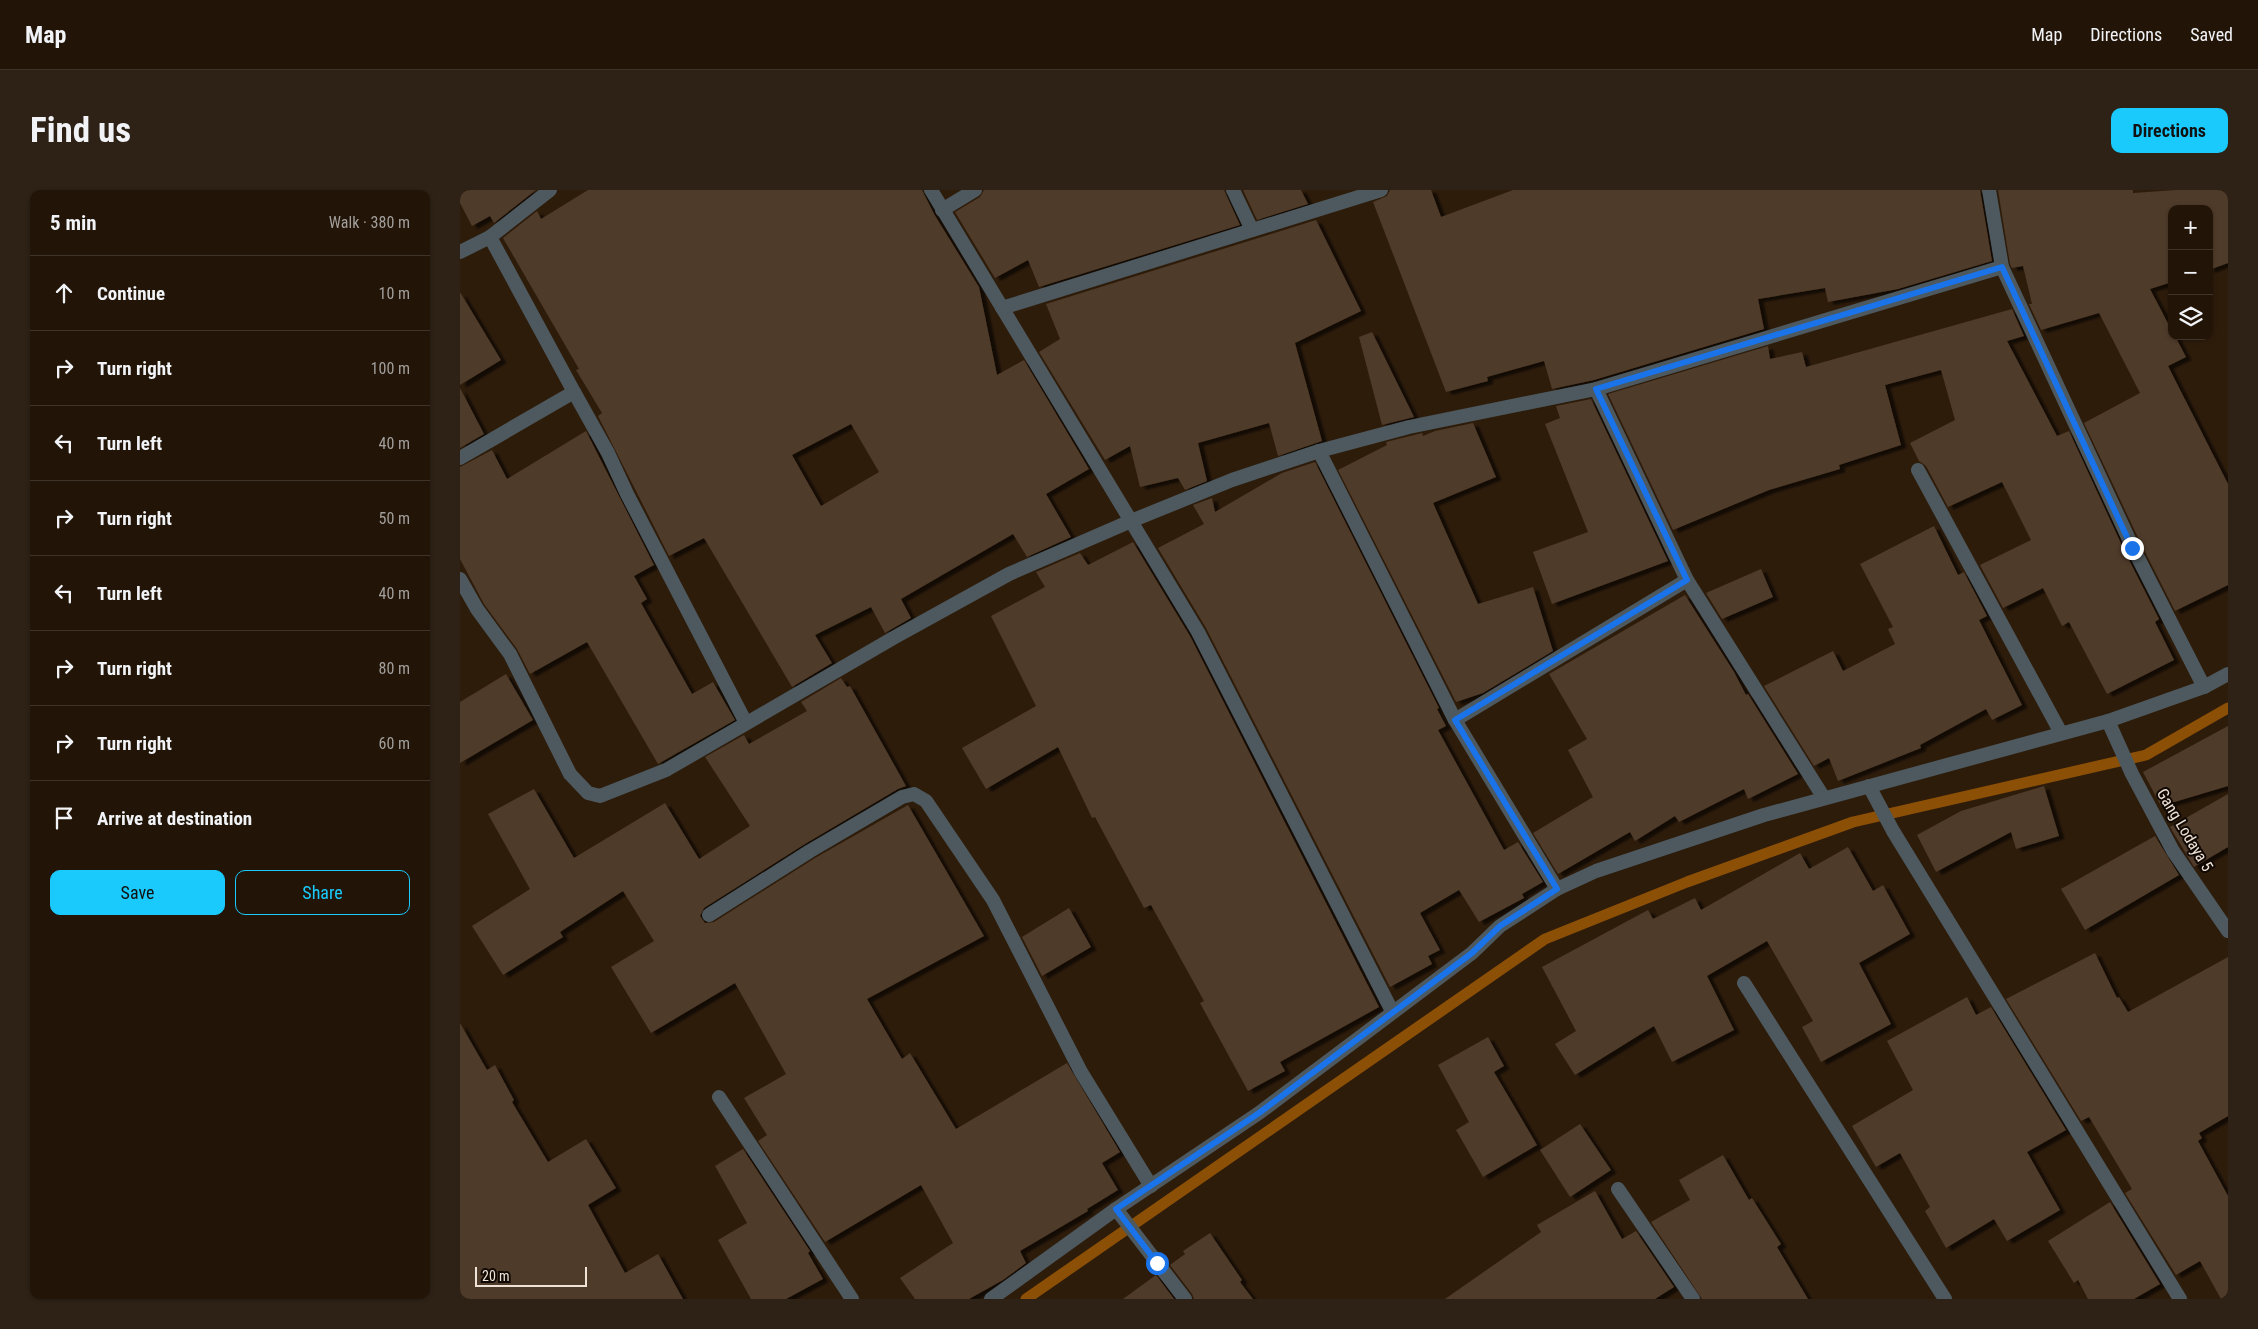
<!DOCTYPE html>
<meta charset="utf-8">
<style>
:root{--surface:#221508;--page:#2e2216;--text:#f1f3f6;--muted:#a29f9c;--line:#3f3429;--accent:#1acafc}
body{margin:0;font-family:"Roboto Condensed",sans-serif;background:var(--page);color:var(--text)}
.controls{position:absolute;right:15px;top:15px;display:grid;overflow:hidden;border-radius:10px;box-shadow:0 1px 4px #0004}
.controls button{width:45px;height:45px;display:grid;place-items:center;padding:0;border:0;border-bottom:1px solid var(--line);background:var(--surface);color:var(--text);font:25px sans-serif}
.scale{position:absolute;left:15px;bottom:12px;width:112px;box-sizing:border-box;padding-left:5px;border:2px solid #efe2d7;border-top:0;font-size:14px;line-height:18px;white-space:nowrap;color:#efe2d7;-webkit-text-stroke:4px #100803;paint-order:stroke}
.stop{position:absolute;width:15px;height:15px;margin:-11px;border:4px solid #1a73e8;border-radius:50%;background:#fff}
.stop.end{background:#1a73e8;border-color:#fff;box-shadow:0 1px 5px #0008}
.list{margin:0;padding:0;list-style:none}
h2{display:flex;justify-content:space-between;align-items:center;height:65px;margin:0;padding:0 20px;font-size:21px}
h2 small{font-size:16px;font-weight:400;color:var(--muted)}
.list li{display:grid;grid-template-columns:32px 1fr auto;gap:15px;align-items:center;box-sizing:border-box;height:75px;padding:0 20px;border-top:1px solid var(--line)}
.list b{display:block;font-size:19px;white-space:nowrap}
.list em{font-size:16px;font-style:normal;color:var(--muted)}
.actions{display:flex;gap:10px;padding:15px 20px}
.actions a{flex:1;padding:11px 0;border:1px solid var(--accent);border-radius:10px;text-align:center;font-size:18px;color:var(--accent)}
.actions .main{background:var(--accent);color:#111}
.icon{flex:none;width:28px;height:28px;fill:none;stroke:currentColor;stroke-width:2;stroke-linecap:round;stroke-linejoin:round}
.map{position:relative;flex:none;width:1768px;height:1109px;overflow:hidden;border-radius:10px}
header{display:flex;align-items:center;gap:30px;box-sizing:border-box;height:70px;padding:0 25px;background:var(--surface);border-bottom:1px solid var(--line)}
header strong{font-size:24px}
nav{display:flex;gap:28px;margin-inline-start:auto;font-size:18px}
.intro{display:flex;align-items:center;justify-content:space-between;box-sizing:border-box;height:120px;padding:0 30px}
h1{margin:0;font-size:35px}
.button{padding:12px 22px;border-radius:10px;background:var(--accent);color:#111;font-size:18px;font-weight:700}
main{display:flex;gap:30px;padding:0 30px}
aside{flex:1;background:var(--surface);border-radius:10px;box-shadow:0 1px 4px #0004}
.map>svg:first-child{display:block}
</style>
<header>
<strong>Map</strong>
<nav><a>Map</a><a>Directions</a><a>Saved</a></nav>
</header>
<div class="intro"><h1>Find us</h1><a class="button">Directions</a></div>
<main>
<aside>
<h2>5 min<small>Walk · 380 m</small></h2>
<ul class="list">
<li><svg class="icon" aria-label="ahead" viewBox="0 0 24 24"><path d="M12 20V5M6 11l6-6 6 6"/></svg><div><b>Continue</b></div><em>10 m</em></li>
<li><svg class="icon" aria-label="right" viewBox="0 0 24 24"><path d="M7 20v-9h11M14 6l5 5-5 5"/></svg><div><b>Turn right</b></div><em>100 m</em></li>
<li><svg class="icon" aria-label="left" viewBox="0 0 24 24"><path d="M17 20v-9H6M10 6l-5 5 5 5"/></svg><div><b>Turn left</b></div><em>40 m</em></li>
<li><svg class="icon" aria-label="right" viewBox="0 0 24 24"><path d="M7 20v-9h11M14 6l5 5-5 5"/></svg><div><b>Turn right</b></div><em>50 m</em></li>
<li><svg class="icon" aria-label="left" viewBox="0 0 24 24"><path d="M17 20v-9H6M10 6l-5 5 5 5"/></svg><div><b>Turn left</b></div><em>40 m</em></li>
<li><svg class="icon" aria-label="right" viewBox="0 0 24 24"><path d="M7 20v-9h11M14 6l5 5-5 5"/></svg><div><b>Turn right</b></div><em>80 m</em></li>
<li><svg class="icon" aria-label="right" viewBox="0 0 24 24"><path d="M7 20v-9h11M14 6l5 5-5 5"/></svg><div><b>Turn right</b></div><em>60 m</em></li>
<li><svg class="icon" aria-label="arrive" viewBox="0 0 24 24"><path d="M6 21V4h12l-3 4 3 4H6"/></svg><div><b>Arrive at destination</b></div></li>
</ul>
<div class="actions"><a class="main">Save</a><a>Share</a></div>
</aside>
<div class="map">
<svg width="1768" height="1109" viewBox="0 0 1768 1109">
<defs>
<filter id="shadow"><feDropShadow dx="5.5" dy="3" stdDeviation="1" flood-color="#0009"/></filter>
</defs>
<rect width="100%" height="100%" fill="#2e1c0b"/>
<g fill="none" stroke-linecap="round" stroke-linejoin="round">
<polyline stroke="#8c4f06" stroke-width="11" points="566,1109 1085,749 1227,692 1393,632 1686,565 1768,518"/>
</g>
<g fill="#4f3a29" fill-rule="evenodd" filter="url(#shadow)">
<polygon points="0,0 76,0 34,33 30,26 12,36 0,13"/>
<path d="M128,0H462L474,24L519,97L537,185L564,170L629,279L586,304L611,347L567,367L553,344L441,409L451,428L425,443L411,417L355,445L372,473L332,497L244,348L209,366L141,232L138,226L142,223L116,180L119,179L43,48L77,21L81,29ZM391,234L419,282L361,316L332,265Z"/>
<polygon points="524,0 764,0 780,35 579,97 568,70 535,88 495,22 520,7"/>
<polygon points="783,0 841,0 848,14 797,30"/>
<polygon points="930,0 971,0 981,27 1053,0 1520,0 1532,71 1438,99 1368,112 1365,98 1298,109 1304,139 1134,190 1092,199 1084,171 1027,187 1028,191 986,202 913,12 927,6"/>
<polygon points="1538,0 1673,0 1673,3 1716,0 1768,0 1768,73 1749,80 1749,19 1712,19 1712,92 1690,99 1712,141 1712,146 1715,146 1726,167 1708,176 1768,294 1768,395 1715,421 1681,354 1624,233 1680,203 1639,123 1581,140 1569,114 1572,114 1563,76 1552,78 1550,74"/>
<polygon points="856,30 901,121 835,153 862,251 818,266 809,233 738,253 747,291 725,300 718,288 680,297 670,256 645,270 579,162 600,149 586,114"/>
<polygon points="0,102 41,170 0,195"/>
<polygon points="1552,119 1564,146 1547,151 1597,246 1609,241 1665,362 1699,429 1695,432 1714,470 1647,504 1609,432 1602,436 1583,398 1543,418 1520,375 1571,350 1542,292 1488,317 1466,276 1459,271 1450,253 1495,230 1481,180 1425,195 1441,255 1379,275 1380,279 1309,300 1213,340 1148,204 1308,156 1310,169 1342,162 1346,177"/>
<polygon points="912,142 954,227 922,235 899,147"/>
<polygon points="0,198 24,244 0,258"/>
<polygon points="1131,209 1208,371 1092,414 1073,362 1128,342 1085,234 1100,228 1096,216"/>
<polygon points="1013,233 1036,287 973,313 1018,414 1073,397 1093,461 1023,503 996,512 878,280 927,255 926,252 962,243 963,246 975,241"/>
<polygon points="126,241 194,375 174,386 187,409 181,413 232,504 253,492 275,530 198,574 127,452 70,484 57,459 24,414 0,369 0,277 32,260 47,289"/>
<polygon points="855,272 979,518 977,519 986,536 978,540 1044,660 1058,652 1083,692 1062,704 1064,708 1019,732 999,700 960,723 980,760 968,766 972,774 930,797 746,438 698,358 744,334 733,315 752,308 755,322 822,283"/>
<polygon points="1474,336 1498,385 1504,382 1527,426 1519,430 1562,515 1532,530 1526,519 1460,555 1461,558 1378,591 1369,568 1354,576 1304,496 1373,461 1383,481 1435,454 1428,439 1433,437 1400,374"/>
<polygon points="673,352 730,446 919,817 820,872 825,881 788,901 740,813 744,811 691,715 684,718 635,627 632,628 598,557 526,599 502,558 576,516 531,426 585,397 576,382 620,363 628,375"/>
<polygon points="1301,379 1313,407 1262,429 1246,403"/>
<polygon points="1225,405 1274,482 1286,505 1288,504 1338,584 1288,609 1284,599 1219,632 1215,626 1175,651 1170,642 1098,684 1073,643 1133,607 1108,560 1127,549 1089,484"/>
<polygon points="46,484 73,530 0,573 0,512"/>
<polygon points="381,488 387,497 390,496 446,596 438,599 345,654 244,718 240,726 245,733 254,732 355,668 448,615 524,746 407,809 442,869 450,863 496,939 607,873 660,962 642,973 658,1000 627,1019 628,1021 560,1061 566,1073 543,1090 509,1109 455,1109 440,1088 493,1053 461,995 365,1052 298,951 307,945 284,908 326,884 275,793 191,843 151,777 194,751 163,701 100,742 103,747 43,785 12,736 70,699 28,624 74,599 114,668 205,613 239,669 290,636 245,567 284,545 289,554 347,521 341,512"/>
<polygon points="1768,536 1768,596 1701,616 1683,582"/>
<polygon points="1584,596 1599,646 1556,659 1551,642 1476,682 1457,645 1501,621"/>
<polygon points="1768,604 1768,657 1734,677 1710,637"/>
<polygon points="1695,646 1719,685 1625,740 1601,699"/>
<polygon points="1388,657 1413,701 1423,695 1450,744 1399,773 1431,834 1361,872 1342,837 1353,831 1307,751 1247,786 1274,840 1212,872 1194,836 1115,885 1095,854 1116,841 1082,777 1188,720 1193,729 1235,708 1241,720 1340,663 1349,679"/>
<polygon points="609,718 631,757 582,786 562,747"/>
<polygon points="1635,763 1657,808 1659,807 1668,822 1768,767 1768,926 1739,943 1742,948 1738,951 1768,1006 1768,1109 1761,1109 1740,1071 1716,1085 1665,1003 1672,999 1629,927 1621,931 1546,809"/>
<polygon points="1507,807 1516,825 1531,817 1606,940 1567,962 1600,1020 1547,1051 1534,1029 1486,1058 1465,1021 1470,1017 1440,963 1416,977 1392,936 1453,900 1427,851"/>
<polygon points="0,833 27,880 35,875 54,910 52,912 88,972 126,949 156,998 128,1015 165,1083 198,1064 223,1109 0,1109"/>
<polygon points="1028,847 1044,876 1034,882 1077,955 1023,987 996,940 1009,932 978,875"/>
<polygon points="1120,934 1151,980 1110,1007 1080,960"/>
<polygon points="283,959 350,1061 348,1063 363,1089 326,1109 291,1109 258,1050 287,1033 255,976"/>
<polygon points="1263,965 1289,1010 1292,1008 1321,1054 1317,1057 1348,1109 1242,1109 1191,1032 1230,1010 1219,990"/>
<polygon points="1135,1001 1162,1049 1176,1041 1214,1097 1195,1109 985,1109 1081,1042 1077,1035"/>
<polygon points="1650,1012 1700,1094 1674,1109 1628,1109 1618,1090 1614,1093 1588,1051"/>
<polygon points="750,1043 782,1090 780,1092 793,1109 734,1109 732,1104 710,1075 725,1064 723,1061"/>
<polygon points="696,1085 714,1109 663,1109"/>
</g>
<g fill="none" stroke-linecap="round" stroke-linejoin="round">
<g stroke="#4d595e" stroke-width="14">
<polyline points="471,0 738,442 932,821"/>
<polyline points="773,0 792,40"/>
<polyline points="1529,0 1542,77 1673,358 1744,497"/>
<polyline points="482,20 515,0"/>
<polyline points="0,62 30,47 90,0"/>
<polyline points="542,118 921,0"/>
<polyline points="1136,199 1227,390 1364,608"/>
<polyline points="114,202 148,263 167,304 286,533"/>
<polyline points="859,261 995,530 1097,699"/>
<polyline points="0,268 114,202 30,47"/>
<polyline points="1458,280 1601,543"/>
<polyline points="0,389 17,419 50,464 110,584 128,603 140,606 206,580 435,447 549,384 671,331 772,290 859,261 949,237 1136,199 1542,77"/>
<polyline points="995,530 1227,390"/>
<polyline points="1648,531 1672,584 1713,661 1768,741"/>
<polyline points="1409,596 1433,641 1720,1109"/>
<polyline points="249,725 350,661 442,607 454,604 466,611 533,710 621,882 691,996"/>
<polyline points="1284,793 1485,1109"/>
<polyline points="259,907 392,1109"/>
<polyline points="1158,999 1233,1109"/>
<polyline points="656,1019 725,1109"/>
<polyline points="531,1109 656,1019 799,923 1012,763 1040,736 1097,699 1136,681 1304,625 1648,531 1744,497 1768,484"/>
</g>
</g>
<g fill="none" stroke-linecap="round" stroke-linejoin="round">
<polyline stroke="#1a73e8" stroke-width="6" points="697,1073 656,1019 799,923 1012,763 1040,736 1097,699 995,530 1227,390 1136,199 1542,77 1672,358"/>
</g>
<g text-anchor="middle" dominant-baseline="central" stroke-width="4" stroke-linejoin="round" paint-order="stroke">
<g font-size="16" fill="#efe2d7" stroke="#100803">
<text transform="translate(1725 640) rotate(59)">Gang Lodaya 5</text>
</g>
</g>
</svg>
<div class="controls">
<button>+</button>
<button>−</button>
<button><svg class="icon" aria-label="layers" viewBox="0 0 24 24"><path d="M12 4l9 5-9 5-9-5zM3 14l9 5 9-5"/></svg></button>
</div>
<div class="scale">20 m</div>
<div class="stop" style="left:697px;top:1073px"></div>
<div class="stop end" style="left:1672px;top:358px"></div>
</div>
</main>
